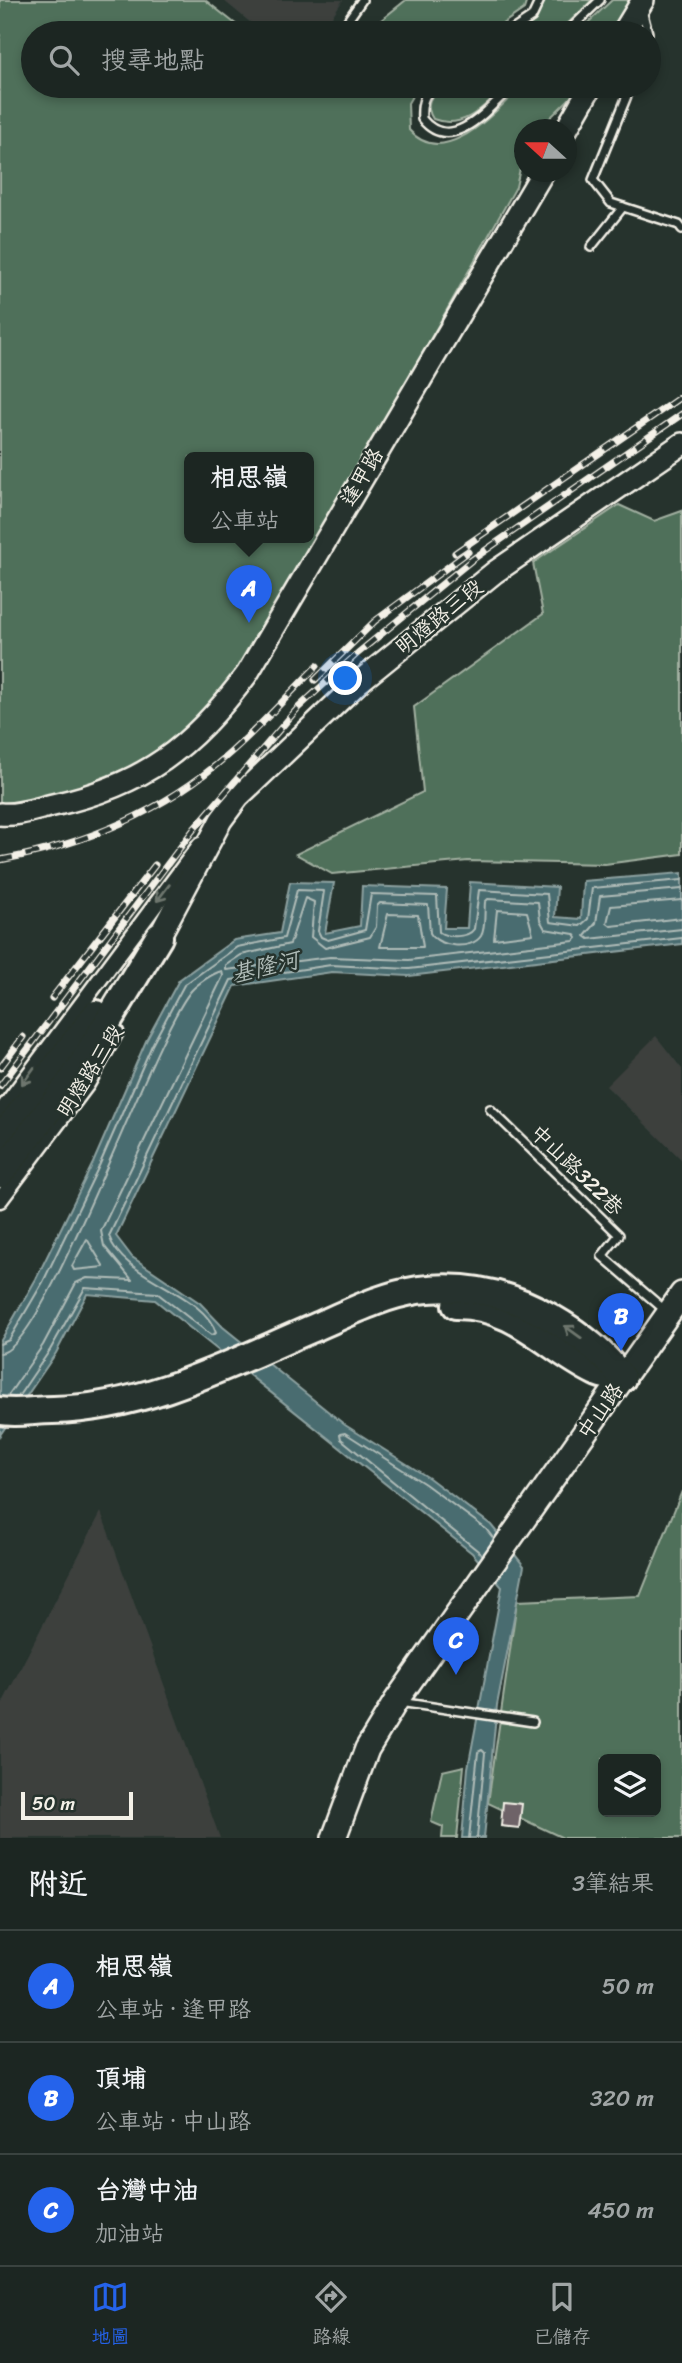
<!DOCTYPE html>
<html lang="zh-TW">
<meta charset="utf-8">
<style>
:root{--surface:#1c2622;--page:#252e2a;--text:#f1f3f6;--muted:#a0a5a5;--line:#3a4340;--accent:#2563eb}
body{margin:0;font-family:Sriracha,"LXGW WenKai TC",sans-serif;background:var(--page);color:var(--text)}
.controls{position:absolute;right:21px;bottom:21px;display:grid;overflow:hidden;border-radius:10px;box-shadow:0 4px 10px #0003}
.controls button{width:63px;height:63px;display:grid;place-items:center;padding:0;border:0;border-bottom:2px solid var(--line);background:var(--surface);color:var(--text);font:35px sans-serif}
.compass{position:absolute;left:514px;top:119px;width:63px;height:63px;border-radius:50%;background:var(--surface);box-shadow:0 4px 10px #0003;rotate:291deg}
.scale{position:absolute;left:21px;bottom:18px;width:112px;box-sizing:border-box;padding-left:7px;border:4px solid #f4f1e8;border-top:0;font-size:19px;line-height:24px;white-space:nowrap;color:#f4f1e8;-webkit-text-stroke:5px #26332d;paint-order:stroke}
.you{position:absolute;left:346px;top:679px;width:24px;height:24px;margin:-18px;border:5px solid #fff;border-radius:50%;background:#1a73e8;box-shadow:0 0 0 10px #1a73e833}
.badge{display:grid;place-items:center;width:46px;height:46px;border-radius:50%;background:var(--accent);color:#fff;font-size:23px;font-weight:700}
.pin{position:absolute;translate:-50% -58px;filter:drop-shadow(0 2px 4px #0008)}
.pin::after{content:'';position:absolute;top:37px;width:24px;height:21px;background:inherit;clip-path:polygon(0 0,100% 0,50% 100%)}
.popup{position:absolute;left:184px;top:452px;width:130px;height:91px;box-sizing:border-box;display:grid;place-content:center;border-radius:10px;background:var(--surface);filter:drop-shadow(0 2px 5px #0005);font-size:23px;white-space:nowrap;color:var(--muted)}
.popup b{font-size:26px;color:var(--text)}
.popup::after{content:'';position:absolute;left:50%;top:100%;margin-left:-14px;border:14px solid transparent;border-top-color:var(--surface)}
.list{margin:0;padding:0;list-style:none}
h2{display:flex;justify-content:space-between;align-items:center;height:91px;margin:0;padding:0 28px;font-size:30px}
h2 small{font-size:23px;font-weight:400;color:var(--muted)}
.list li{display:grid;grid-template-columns:46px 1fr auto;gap:21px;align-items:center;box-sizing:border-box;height:112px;padding:0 28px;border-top:2px solid var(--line)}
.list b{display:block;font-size:26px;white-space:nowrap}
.list p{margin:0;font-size:23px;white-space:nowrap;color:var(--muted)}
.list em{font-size:23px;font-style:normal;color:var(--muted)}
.icon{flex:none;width:38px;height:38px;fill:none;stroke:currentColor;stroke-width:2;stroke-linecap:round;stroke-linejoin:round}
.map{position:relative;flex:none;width:682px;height:1838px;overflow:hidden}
.search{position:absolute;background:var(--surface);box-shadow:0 4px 10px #0003;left:21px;right:21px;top:21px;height:77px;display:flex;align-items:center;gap:18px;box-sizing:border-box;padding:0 24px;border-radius:38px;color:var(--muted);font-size:26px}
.sheet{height:427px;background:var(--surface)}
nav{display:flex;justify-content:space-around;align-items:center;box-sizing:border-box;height:98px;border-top:2px solid var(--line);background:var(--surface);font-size:19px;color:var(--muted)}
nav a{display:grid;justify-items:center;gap:4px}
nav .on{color:var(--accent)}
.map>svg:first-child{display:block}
</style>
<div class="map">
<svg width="682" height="1838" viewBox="0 0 682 1838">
<rect width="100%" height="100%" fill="#26332d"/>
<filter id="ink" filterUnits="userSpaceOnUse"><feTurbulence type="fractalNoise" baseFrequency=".0143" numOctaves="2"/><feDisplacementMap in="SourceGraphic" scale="14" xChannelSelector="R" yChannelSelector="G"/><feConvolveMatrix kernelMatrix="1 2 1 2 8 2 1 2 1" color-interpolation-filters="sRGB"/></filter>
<g filter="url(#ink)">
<g fill="#3c413e">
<polygon points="223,0 343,0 321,33 263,33"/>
<polygon points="656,1036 682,1069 682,1160 606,1086"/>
<polygon points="101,1512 220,1838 0,1838 0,1708"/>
</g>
<g fill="#50705a" stroke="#a2b0a1" stroke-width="2" fill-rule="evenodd">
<path d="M0,0H205L247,33H33V86H418L408,103L409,130C445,171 495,111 522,86H582L539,129L524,130V150L516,187L224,706L139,763L15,813L0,812ZM190,457H308V537H190Z"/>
<polygon points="406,0 527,0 524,9 489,33 365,33"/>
<polygon points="544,0 592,0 558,33 516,33 534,21"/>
<polygon points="612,0 635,0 614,33 577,33"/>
<path d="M442,86H505C484,106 465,131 433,119C424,105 430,96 442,86Z"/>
<polygon points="619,505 654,521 682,511 682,854 605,864 468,861 332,874 296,854 423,792 414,707 543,614 533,563"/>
<path d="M682,1491V1838H563L488,1803L517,1601L640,1596ZM603,1759H656V1812H603Z"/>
<polygon points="464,1766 457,1838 442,1838 443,1827 431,1822 442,1771"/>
</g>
<polygon fill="#496c70" stroke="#8da1a0" stroke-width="2" points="682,873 682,944 409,976 332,972 235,986 116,1236 132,1257 200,1303 223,1327 345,1425 429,1478 491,1525 524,1566 497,1705 484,1838 462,1838 468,1768 502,1587 472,1553 155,1300 87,1294 56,1353 0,1435 0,1342 36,1279 93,1163 146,1041 179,980 234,940 280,933 290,882 334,883 325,933 360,926 362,886 447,889 444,928 467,928 470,882 557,887 555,917 581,919 583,881"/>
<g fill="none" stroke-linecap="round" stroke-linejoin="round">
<g stroke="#b0bcb8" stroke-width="2">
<polyline points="682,889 600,896 596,923 585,936 589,939 682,929"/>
<path d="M305,898L314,902L311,937L325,948L370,937L376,927L377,906L380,903L428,905L430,933C438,947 471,951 481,936C486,928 484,912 485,902L488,899L538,902L540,920L545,929L574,934L577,938L574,941L409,960L330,957L226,970V965L241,955L290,944Z"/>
<polyline points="682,900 611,906 607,923 611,926 682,918"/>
<polygon points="497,910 527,912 533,934 494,939"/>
<polygon points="388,914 418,915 423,947 380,947"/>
<polygon points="87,1239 104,1267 74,1270 72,1266"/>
<path d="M0,1344L9,1340L43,1282L99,1166L152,1045L184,985L237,947L284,938L297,890L324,891L318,931L321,937L328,940L365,930L371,894L437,896L439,932C448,938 468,938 474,929L479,890L547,894L550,922L580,926L588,919L592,888L682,880"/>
<path d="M0,1353C45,1351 151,1038 191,991C197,984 213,973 222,971L223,976L101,1231L104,1246L132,1280L87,1278L76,1283L43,1345L7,1397"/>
<path d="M18,1397L50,1350L85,1288L157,1293L211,1335L216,1333C203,1291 123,1280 109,1236L231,980L331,965L409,969L682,938"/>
<polyline points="483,1555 341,1439 340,1434 345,1433 425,1484 486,1529 494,1539"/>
<polyline points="469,1838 478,1752 482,1750 485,1753 477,1838"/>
</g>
</g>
<polygon fill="#6e6367" stroke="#f4f1e8" stroke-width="2" points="503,1802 522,1804 519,1828 501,1826"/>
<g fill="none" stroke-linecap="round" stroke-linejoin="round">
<defs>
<g id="lane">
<polyline points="642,10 648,33"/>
<polyline points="339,33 362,0"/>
<polyline points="508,33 532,17 540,0"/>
<polyline points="566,33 600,0"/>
<path d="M433,86C423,96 421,105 422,119C452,156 490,107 512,86"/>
<polyline points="631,86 593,180 611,203 679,225 682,229"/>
<polyline points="591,247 623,207"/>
<polyline points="490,1109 619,1235 602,1256 667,1312"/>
<polyline points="399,1702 533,1722"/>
</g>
<g id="street">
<polyline points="0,1113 200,845"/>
<polyline points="0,1200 87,1084 116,1032"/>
</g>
<g id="secondary">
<polyline points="623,33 643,0"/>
<polyline points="566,130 591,86"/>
<path d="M0,814C17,816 36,809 53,805C144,785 192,748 247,674L543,172"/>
<polyline points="159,937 221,820 238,797 359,682 495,572 682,444"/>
</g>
<polyline id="primary" points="334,1838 367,1749 396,1701 682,1294"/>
<g id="highway">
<polyline points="0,1139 96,1014"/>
<polyline points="0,1174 74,1077 159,937"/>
<path d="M456,1305C518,1306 546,1348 596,1372C603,1376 614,1376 622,1378"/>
<path d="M0,1411C18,1414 35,1410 53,1410C148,1408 233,1362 318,1326C350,1312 384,1295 418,1290C466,1284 509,1293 550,1317C578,1333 604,1352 622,1378"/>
</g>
</defs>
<use href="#lane" stroke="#f4f1e8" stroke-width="12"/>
<use href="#street" stroke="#f4f1e8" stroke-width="19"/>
<use href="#secondary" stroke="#f4f1e8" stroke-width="26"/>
<use href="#primary" stroke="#f4f1e8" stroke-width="28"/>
<use href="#highway" stroke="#f4f1e8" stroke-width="32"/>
<use href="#lane" stroke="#26332d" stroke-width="7"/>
<use href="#street" stroke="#26332d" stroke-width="14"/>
<use href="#secondary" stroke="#26332d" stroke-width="21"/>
<use href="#primary" stroke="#26332d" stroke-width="23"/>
<use href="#highway" stroke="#26332d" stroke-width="26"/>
<defs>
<g id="rail">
<polyline points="455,553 682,396"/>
<polyline points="315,680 375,621 468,552"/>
<path d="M0,860C84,845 166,811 230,753C261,726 288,695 317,666"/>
<polyline points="52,998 155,865"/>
<polyline points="0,1068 23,1037"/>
<polyline points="0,1086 194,829 298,708 358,653 473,559 682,414"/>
</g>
</defs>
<use href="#rail" stroke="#f4f1e8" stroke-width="7"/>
<use href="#rail" stroke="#26332d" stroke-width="4.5" stroke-dasharray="13" stroke-linecap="butt"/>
</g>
<defs><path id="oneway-shaft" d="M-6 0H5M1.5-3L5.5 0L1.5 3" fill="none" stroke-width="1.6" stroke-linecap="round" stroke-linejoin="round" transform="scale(1.75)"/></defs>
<g stroke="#6e766e">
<use href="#oneway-shaft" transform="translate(163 893) rotate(127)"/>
<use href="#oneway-shaft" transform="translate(28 1076) rotate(126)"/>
<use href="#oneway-shaft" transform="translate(573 1332) rotate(-144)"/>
</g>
</g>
<g text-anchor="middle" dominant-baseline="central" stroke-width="5" stroke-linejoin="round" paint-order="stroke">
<g font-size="21" fill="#f4f1e8" stroke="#26332d">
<text transform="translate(362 477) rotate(-60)">逢甲路</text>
<text transform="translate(439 617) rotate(-39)">明燈路三段</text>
<text transform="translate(90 1071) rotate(-58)">明燈路三段</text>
<text transform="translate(577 1170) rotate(44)">中山路322巷</text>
<text transform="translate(600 1411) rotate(-55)">中山路</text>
</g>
<g font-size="23" font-style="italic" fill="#b0bcb8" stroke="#26332d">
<text transform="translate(265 967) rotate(-13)">基隆河</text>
</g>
</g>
</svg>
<div class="controls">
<button><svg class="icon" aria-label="layers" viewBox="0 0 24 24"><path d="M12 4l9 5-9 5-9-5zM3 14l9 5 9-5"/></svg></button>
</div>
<svg class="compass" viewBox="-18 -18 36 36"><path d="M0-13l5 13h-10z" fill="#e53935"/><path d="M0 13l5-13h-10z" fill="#a0a5a5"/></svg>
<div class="scale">50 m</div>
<div class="you"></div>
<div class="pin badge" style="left:249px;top:623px">A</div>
<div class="popup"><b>相思嶺</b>公車站</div>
<div class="pin badge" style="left:621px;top:1351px">B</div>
<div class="pin badge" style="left:456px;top:1675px">C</div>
<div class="search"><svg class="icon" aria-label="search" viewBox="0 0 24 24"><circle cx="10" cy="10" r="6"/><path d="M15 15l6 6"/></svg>搜尋地點</div>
</div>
<section class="sheet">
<h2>附近<small>3筆結果</small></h2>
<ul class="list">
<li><span class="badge">A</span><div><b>相思嶺</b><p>公車站 · 逢甲路</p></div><em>50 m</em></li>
<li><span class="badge">B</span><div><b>頂埔</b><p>公車站 · 中山路</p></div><em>320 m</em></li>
<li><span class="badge">C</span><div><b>台灣中油</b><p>加油站</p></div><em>450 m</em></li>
</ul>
</section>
<nav>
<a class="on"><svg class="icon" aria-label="map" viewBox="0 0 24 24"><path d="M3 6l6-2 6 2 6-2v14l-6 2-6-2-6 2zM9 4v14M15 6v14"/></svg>地圖</a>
<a><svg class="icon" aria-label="directions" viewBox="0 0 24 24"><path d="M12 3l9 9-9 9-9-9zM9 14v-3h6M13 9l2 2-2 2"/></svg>路線</a>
<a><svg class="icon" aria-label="saved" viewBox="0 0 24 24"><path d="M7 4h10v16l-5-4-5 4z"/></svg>已儲存</a>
</nav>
